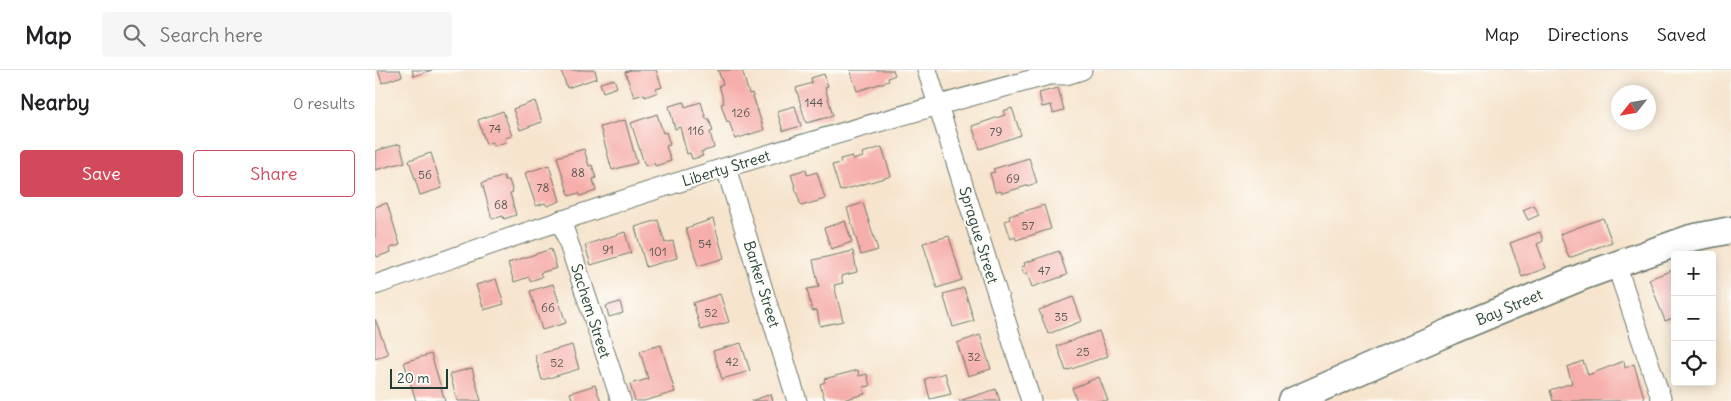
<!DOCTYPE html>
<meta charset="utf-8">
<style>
:root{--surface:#fff;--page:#f6f6f6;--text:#202124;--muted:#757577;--line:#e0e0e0;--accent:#d1495b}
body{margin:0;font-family:Delius,sans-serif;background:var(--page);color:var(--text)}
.controls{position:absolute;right:15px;bottom:15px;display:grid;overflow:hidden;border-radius:5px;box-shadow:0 2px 12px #0003}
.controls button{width:45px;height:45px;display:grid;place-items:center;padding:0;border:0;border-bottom:1px solid var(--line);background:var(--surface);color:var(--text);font:25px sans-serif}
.compass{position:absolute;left:1236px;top:15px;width:45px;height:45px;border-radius:50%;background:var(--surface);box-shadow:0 2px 12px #0003;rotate:239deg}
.scale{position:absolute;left:15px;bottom:12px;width:58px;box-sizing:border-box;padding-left:5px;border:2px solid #1f3d34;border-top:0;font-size:14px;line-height:18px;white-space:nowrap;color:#1f3d34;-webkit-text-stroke:4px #fdfcf7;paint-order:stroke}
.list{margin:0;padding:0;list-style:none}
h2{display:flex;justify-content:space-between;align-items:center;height:65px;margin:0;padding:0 20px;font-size:21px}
h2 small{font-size:16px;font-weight:400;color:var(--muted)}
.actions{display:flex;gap:10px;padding:15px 20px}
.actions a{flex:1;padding:11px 0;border:1px solid var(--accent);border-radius:5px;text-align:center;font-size:18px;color:var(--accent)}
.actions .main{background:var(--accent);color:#fff}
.icon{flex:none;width:28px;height:28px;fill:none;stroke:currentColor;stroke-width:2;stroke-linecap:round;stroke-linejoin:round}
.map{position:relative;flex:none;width:1356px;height:331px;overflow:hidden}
header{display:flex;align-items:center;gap:30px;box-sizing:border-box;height:70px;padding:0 25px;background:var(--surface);border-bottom:1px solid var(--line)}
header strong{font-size:24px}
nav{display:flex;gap:28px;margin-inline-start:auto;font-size:18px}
.search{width:350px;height:45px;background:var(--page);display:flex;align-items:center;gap:12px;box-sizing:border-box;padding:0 18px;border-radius:5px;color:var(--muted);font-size:19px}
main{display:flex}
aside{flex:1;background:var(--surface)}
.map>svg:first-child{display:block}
</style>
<header>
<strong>Map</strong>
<div class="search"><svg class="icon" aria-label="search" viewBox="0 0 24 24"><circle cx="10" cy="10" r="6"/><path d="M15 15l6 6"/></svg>Search here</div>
<nav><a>Map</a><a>Directions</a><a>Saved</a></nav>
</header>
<main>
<aside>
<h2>Nearby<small>0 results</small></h2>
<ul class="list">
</ul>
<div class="actions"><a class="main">Save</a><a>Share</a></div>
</aside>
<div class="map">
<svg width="1356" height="331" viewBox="0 0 1356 331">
<rect width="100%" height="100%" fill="#fdfcf7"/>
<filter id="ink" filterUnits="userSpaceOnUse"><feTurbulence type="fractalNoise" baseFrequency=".02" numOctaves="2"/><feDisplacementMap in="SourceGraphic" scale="10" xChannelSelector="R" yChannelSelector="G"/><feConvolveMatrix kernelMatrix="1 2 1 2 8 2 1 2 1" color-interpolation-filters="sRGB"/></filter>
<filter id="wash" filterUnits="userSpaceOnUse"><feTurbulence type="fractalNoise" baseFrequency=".0096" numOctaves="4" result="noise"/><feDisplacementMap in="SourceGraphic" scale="20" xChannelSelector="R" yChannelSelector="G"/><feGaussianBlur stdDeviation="1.12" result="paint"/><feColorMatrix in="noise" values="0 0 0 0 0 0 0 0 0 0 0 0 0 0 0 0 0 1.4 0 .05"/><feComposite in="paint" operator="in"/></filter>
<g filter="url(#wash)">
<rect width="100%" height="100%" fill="#f6e4cc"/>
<g id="blocks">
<g fill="#f6aeaa">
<polygon points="3,0 25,0 27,6 7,13"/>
<polygon points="37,0 57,0 39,6"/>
<polygon points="186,0 220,0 222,8 192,18"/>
<polygon points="256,0 281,0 287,17 281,19 283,22 270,27 269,24 259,27 250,2"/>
<polygon points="343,0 367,0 374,24 377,23 389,60 360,69 354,51 352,52 346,34 349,33 344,15 348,14"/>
<polygon points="475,0 518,0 520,5 513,8 514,11 482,21"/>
<polygon points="449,4 453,16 450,17 458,46 431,53 421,18 437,13 436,8"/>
<polygon points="239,9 242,17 228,22 225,13"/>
<polygon points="683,18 689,40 678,43 676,35 667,37 664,23"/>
<polygon points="160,31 167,52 145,60 138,39"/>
<polygon points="309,32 310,37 326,32 331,49 334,49 338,61 335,62 339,78 326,82 328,86 317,89 315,83 312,84 305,57 300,59 294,36"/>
<polygon points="420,36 426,56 408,61 402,41"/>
<polygon points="637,38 646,65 605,79 597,56 630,45 628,41"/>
<polygon points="128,41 137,66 130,68 131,72 118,76 117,72 111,74 103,50"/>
<polygon points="282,44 288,63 291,62 295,75 291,76 296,91 280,96 279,93 270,96 256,53"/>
<polygon points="250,50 262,93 237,100 225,57"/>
<polygon points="25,74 30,92 0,100 0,81"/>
<polygon points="507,77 516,106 465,121 457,95 466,93 465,89 477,86 478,90 488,87 487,83"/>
<polygon points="209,79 214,96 217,95 221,108 218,109 221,121 205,126 204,123 194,126 182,87"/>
<polygon points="56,83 67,118 45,125 34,90"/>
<polygon points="654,88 662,113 627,123 626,121 620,122 615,103 620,102 618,99"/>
<polygon points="174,95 185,131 172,136 170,133 161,136 150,103"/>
<polygon points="431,99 432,105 442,102 450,129 426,136 416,104"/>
<polygon points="129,106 130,111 134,110 138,122 135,123 141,145 129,149 128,146 117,149 107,113"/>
<polygon points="12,133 25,175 15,178 16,182 2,187 0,182 0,137"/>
<polygon points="488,133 503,180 486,185 472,138"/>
<polygon points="669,135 676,159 641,170 640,167 636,169 630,151 635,149 634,146"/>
<polygon points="1159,135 1164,145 1153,150 1148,140"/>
<polygon points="1228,148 1237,172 1194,188 1185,164"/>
<polygon points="338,149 349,188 323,196 311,158"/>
<polygon points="283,150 290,173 298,171 302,188 271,197 260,157"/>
<polygon points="470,151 477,172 456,179 449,158"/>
<polygon points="250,162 256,183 216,195 210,175"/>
<polygon points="1165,162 1168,171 1162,174 1171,198 1147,207 1135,173"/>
<polygon points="574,166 587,210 562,218 548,173"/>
<polygon points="176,179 182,198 165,203 167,207 155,211 154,207 139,212 133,193"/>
<polygon points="478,181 482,202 466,206 468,213 459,215 468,251 445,256 442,240 437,241 432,219 444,217 438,190"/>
<polygon points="684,181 692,205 657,217 652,203 649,204 646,197 650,196 649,193"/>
<polygon points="1300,199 1300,247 1290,251 1274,209"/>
<polygon points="121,209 129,234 109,240 101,215"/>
<polygon points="178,214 191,253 167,260 155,221"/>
<polygon points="589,218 599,251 578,257 568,224"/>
<polygon points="345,224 354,252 326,260 318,233"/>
<polygon points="698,227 707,251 673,264 664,240"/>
<polygon points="245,232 248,243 234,247 231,236"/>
<polygon points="0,249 13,284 0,289"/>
<polygon points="724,261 733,286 691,301 682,276"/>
<polygon points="605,265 616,299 593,306 582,273"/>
<polygon points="366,273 375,301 347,309 338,281"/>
<polygon points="197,275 204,299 167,310 160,285"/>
<polygon points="286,275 300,322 269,331 260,331 255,314 273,309 265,281"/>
<polygon points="56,284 70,331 41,331 29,292"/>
<polygon points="1208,291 1213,305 1249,291 1250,298 1259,294 1270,331 1178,331 1175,320 1197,313 1192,297"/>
<polygon points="97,298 106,331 82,331 75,304"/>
<polygon points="483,300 484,306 492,304 495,316 488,317 490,324 464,331 450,331 445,314 450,312 449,309"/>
<polygon points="570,303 576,324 555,329 550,309"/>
<polygon points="724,307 733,331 702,331 697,318"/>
<polygon points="220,315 226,331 198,331 195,323"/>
<polygon points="621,319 625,331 584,331"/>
<polygon points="396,324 398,331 376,331"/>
</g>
</g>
</g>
<g filter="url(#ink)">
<use href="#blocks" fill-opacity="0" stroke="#6a7769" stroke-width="1"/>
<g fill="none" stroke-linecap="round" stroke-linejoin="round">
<defs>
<g id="minor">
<polyline points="552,0 656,331"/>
<polyline points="351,98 422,331"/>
<polyline points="186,150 246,331"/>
<polyline points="1241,194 1287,331"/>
<path d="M0,215C62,194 123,171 186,151C346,96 510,49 674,5H691L707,0"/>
</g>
<polyline id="secondary" points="917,331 1076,261 1209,206 1316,168 1356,160"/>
</defs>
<use href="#minor" stroke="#6a7769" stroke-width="21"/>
<use href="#secondary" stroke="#6a7769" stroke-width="29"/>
<use href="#minor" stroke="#fff" stroke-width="19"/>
<use href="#secondary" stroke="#fff" stroke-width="26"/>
</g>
</g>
<g text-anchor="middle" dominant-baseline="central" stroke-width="4" stroke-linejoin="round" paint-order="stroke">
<g font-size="12" fill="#555952">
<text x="439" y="32">144</text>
<text x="366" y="42">126</text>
<text x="120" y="58">74</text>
<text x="321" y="60">116</text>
<text x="621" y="61">79</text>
<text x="203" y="102">88</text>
<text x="50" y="104">56</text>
<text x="638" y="108">69</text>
<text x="168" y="117">78</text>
<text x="126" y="134">68</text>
<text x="653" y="155">57</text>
<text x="330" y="173">54</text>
<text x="233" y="179">91</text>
<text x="283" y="181">101</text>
<text x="669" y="200">47</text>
<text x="173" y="237">66</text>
<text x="336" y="242">52</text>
<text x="686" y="246">35</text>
<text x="708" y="281">25</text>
<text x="599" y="286">32</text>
<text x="357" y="291">42</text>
<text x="182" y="292">52</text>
</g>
<g font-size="15" fill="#1f3d34" stroke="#fdfcf7">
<text transform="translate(351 98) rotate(-17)">Liberty Street</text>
<text transform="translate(604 165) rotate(73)">Sprague Street</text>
<text transform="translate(387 214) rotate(73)">Barker Street</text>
<text transform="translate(1134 237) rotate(-23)">Bay Street</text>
<text transform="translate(216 241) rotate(72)">Sachem Street</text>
</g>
</g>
</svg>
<div class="controls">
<button>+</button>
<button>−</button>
<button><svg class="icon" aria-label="locate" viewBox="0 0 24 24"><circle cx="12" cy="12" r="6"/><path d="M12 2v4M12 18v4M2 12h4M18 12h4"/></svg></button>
</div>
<svg class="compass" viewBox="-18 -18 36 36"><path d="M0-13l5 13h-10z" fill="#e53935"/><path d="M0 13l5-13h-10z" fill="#757577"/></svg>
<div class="scale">20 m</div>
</div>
</main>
